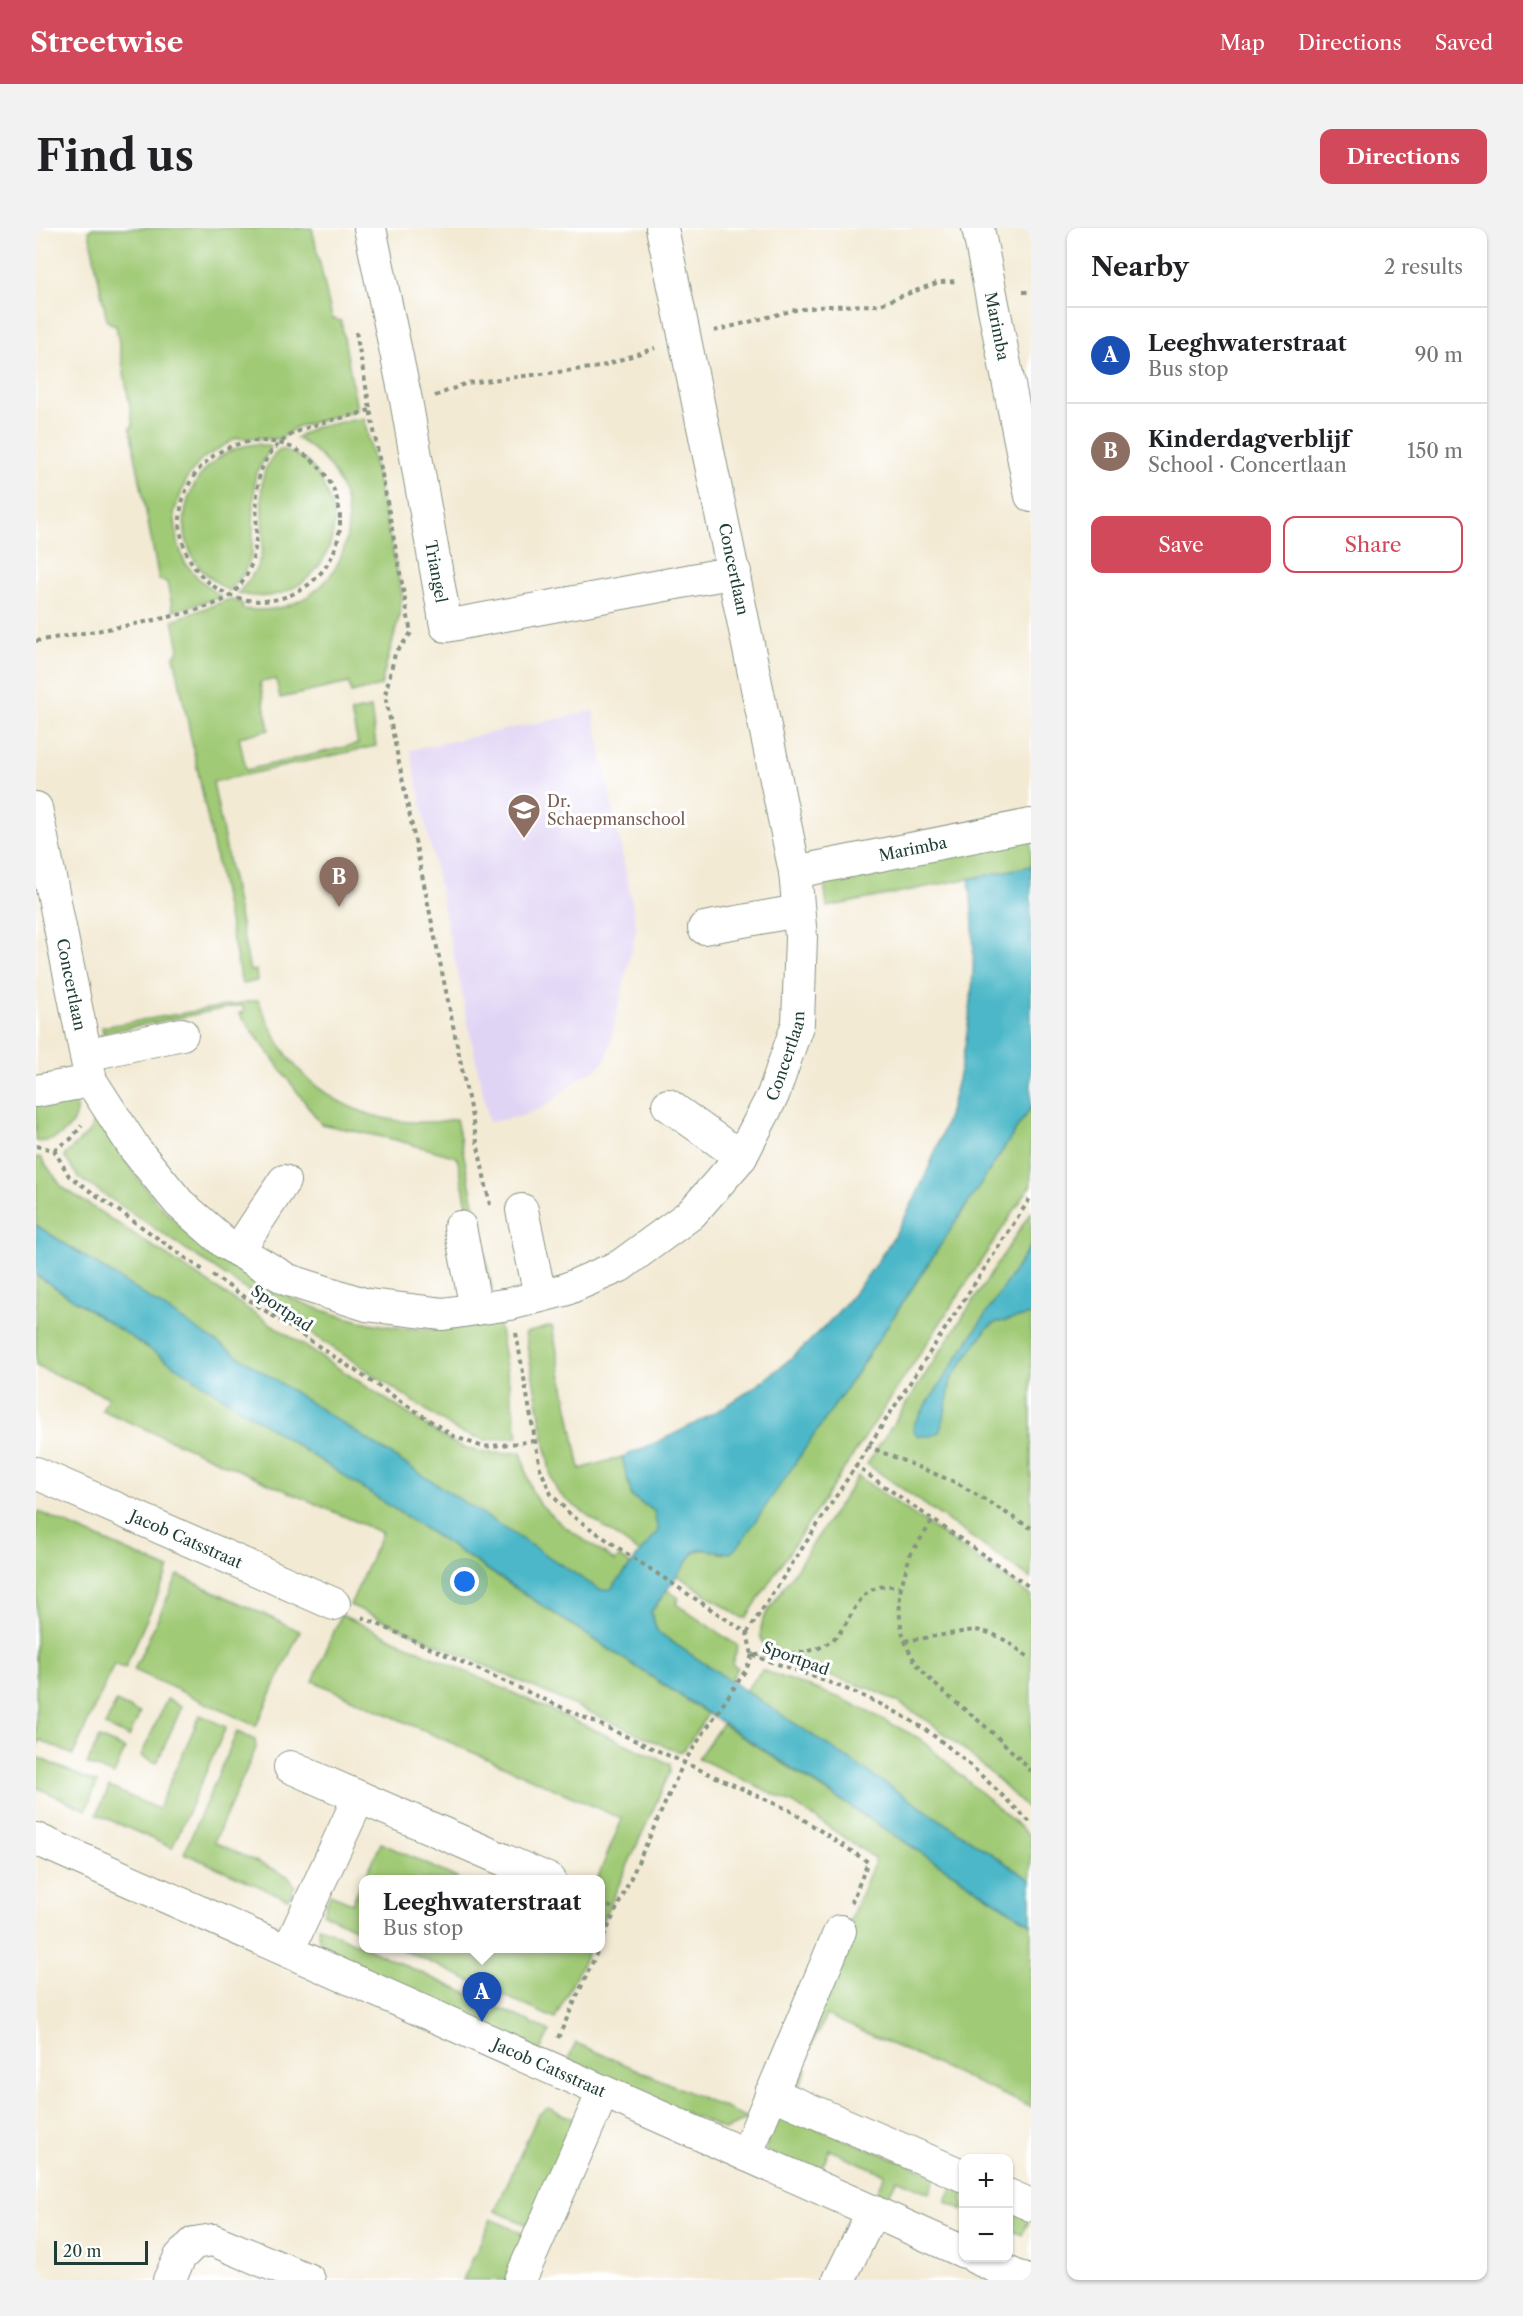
<!DOCTYPE html>
<meta charset="utf-8">
<style>
:root{--surface:#fff;--page:#f2f2f2;--text:#202124;--muted:#757577;--line:#e0e0e0;--accent:#d1495b}
body{margin:0;font-family:"Libre Caslon Text",serif;background:var(--page);color:var(--text)}
.controls{position:absolute;right:18px;bottom:18px;display:grid;overflow:hidden;border-radius:12px;box-shadow:0 2px 4px #0004}
.controls button{width:54px;height:54px;display:grid;place-items:center;padding:0;border:0;border-bottom:2px solid var(--line);background:var(--surface);color:var(--text);font:30px sans-serif}
.scale{position:absolute;left:18px;bottom:15px;width:94px;box-sizing:border-box;padding-left:6px;border:3px solid #1f3d34;border-top:0;font-size:16px;line-height:21px;white-space:nowrap;color:#1f3d34;-webkit-text-stroke:4px #fff;paint-order:stroke}
.you{position:absolute;left:429px;top:1354px;width:21px;height:21px;margin:-15px;border:4px solid #fff;border-radius:50%;background:#1a73e8;box-shadow:0 0 0 9px #1a73e833}
.badge{display:grid;place-items:center;width:39px;height:39px;border-radius:50%;background:var(--accent);color:#fff;font-size:20px;font-weight:700}
.pin{position:absolute;translate:-50% -50px;filter:drop-shadow(0 2px 3px #0008)}
.pin::after{content:'';position:absolute;top:32px;width:21px;height:18px;background:inherit;clip-path:polygon(0 0,100% 0,50% 100%)}
.popup{position:absolute;left:323px;top:1647px;width:246px;height:78px;box-sizing:border-box;display:grid;place-content:center;border-radius:12px;background:var(--surface);filter:drop-shadow(0 2px 4px #0005);font-size:20px;white-space:nowrap;color:var(--muted)}
.popup b{font-size:22px;color:var(--text)}
.popup::after{content:'';position:absolute;left:50%;top:100%;margin-left:-12px;border:12px solid transparent;border-top-color:var(--surface)}
.list{margin:0;padding:0;list-style:none}
h2{display:flex;justify-content:space-between;align-items:center;height:78px;margin:0;padding:0 24px;font-size:26px}
h2 small{font-size:20px;font-weight:400;color:var(--muted)}
.list li{display:grid;grid-template-columns:39px 1fr auto;gap:18px;align-items:center;box-sizing:border-box;height:96px;padding:0 24px;border-top:2px solid var(--line)}
.list b{display:block;font-size:22px;white-space:nowrap}
.list p{margin:0;font-size:20px;white-space:nowrap;color:var(--muted)}
.list em{font-size:20px;font-style:normal;color:var(--muted)}
.actions{display:flex;gap:12px;padding:18px 24px}
.actions a{flex:1;padding:14px 0;border:2px solid var(--accent);border-radius:12px;text-align:center;font-size:21px;color:var(--accent)}
.actions .main{background:var(--accent);color:#fff}
.map{position:relative;flex:none;width:995px;height:2052px;overflow:hidden;border-radius:12px}
header{display:flex;align-items:center;gap:36px;box-sizing:border-box;height:84px;padding:0 30px;background:var(--accent);color:#fff}
header strong{font-size:28px}
nav{display:flex;gap:33px;margin-inline-start:auto;font-size:21px}
.intro{display:flex;align-items:center;justify-content:space-between;box-sizing:border-box;height:144px;padding:0 36px}
h1{margin:0;font-size:42px}
.button{padding:15px 27px;border-radius:12px;background:var(--accent);color:#fff;font-size:21px;font-weight:700}
main{display:flex;gap:36px;padding:0 36px}
aside{flex:1;background:var(--surface);border-radius:12px;box-shadow:0 2px 4px #0004}
.map>svg:first-child{display:block}
</style>
<header>
<strong>Streetwise</strong>
<nav><a>Map</a><a>Directions</a><a>Saved</a></nav>
</header>
<div class="intro"><h1>Find us</h1><a class="button">Directions</a></div>
<main>
<div class="map">
<svg width="995" height="2052" viewBox="0 0 995 2052">
<rect width="100%" height="100%" fill="#fff"/>
<filter id="ink" filterUnits="userSpaceOnUse"><feTurbulence type="fractalNoise" baseFrequency=".0167" numOctaves="2"/><feDisplacementMap in="SourceGraphic" scale="12" xChannelSelector="R" yChannelSelector="G"/><feConvolveMatrix kernelMatrix="1 2 1 2 8 2 1 2 1" color-interpolation-filters="sRGB"/></filter>
<filter id="wash" filterUnits="userSpaceOnUse"><feTurbulence type="fractalNoise" baseFrequency=".008" numOctaves="4" result="noise"/><feDisplacementMap in="SourceGraphic" scale="24" xChannelSelector="R" yChannelSelector="G"/><feGaussianBlur stdDeviation="1.35" result="paint"/><feColorMatrix in="noise" values="0 0 0 0 0 0 0 0 0 0 0 0 0 0 0 0 0 1.4 0 .05"/><feComposite in="paint" operator="in"/></filter>
<g filter="url(#wash)">
<rect width="100%" height="100%" fill="#f3ead4"/>
<polygon fill="#e0d4f4" points="557,483 601,699 571,829 562,840 542,851 510,878 483,889 453,894 374,522"/>
<g fill="#a0ca76" stroke="#608455" stroke-width="1.5">
<polygon points="56,0 276,0 296,90 305,93 321,182 260,199 244,211 200,210 166,231 151,250 138,284 142,316 149,335 162,350 185,369 137,383 131,354 123,352 94,200 97,197 80,98 71,93 53,4"/>
<path d="M328,190L366,366C364,398 351,427 345,458L315,465L313,455L244,470L240,451L224,454L233,502L203,509L210,542L322,516L315,484L335,480L340,518L177,554L214,743L220,742L221,753L206,756L138,428L143,421L137,392L194,371L207,376L206,381C314,395 352,261 260,210L279,199Z"/>
<path d="M221,216L235,219L219,248L216,327L207,346L193,363C182,355 169,348 161,336C128,287 164,220 221,216Z"/>
<path d="M245,221C253,224 263,227 270,233C279,240 286,253 290,264C294,274 298,283 298,295C296,344 249,380 202,365C211,355 218,347 223,334C236,298 209,247 245,221Z"/>
<polygon points="995,609 995,638 791,679 788,653"/>
<path d="M222,772C233,797 245,823 264,843C304,885 363,902 420,891L456,1061L449,1063L421,929L356,911L285,896L203,785L208,784L206,777L67,805L66,799Z"/>
<path d="M41,868C40,874 41,882 39,888C35,904 15,916 0,913V876Z"/>
<path d="M995,879V957L710,1390H706L641,1347C657,1325 659,1316 688,1326L818,1149Z"/>
<path d="M60,888C82,921 103,956 130,984C193,1047 278,1091 367,1100C399,1103 431,1100 463,1096L482,1209L449,1212L423,1204L42,949L28,928L53,904Z"/>
<path d="M0,929L5,930L26,959L412,1212C436,1226 458,1226 485,1224L495,1261L502,1274L525,1296L579,1333L583,1329L595,1337L576,1361L564,1363L0,997Z"/>
<polygon points="995,984 995,1017 878,1196 878,1202 908,1191 915,1151 951,1100 959,1095 995,1087 995,1351 831,1236"/>
<polygon points="0,1047 672,1486 648,1522 642,1524 314,1377 346,1305 66,1182 72,1169 0,1138"/>
<polygon points="516,1098 544,1241 586,1229 596,1269 618,1283 622,1303 604,1325 529,1271 521,1263 515,1249 489,1105"/>
<path d="M822,1248L995,1368V1584C948,1538 898,1489 837,1462C812,1452 751,1438 734,1424C723,1415 723,1404 727,1391Z"/>
<polygon points="3,1284 133,1341 89,1440 78,1436 37,1527 4,1512 0,1520 0,1290"/>
<polygon points="142,1347 264,1403 220,1498 98,1442"/>
<polygon points="631,1362 643,1370 640,1376 702,1418 696,1436 702,1440 693,1454 621,1403 615,1384"/>
<polygon points="305,1387 634,1536 634,1544 565,1696 564,1652 561,1651 586,1591 277,1453"/>
<polygon points="726,1442 807,1471 883,1510 995,1609 995,1652 708,1464"/>
<polygon points="131,1471 146,1478 121,1535 105,1528"/>
<polygon points="80,1474 104,1485 93,1509 69,1498"/>
<polygon points="164,1487 190,1499 136,1620 61,1586 73,1559 122,1581"/>
<polygon points="686,1496 995,1696 995,1879 790,1787 766,1838 771,1841 760,1866 752,1861 811,1699 840,1631 758,1576 662,1530"/>
<polygon points="201,1504 219,1512 220,1520 178,1614 252,1648 259,1658 252,1671 148,1625"/>
<polygon points="63,1510 89,1521 78,1547 51,1536"/>
<polygon points="0,1529 61,1555 50,1582 0,1559"/>
<polygon points="345,1615 423,1651 328,1652"/>
<polygon points="327,1652 327,1704 287,1685 294,1666 316,1675"/>
<polygon points="282,1698 514,1803 504,1823 284,1723"/>
<polygon points="365,1721 553,1721 519,1791"/>
<polygon points="540,1815 712,1890 689,1902 531,1833"/>
<polygon points="512,1880 542,1893 494,1998 459,1983 502,1887"/>
<polygon points="742,1885 900,1947 893,1965 861,1951 848,1977 837,1971 849,1946 794,1922 782,1946 730,1923 732,1905"/>
<polygon points="919,1954 927,1958 927,1982 910,1974"/>
<polygon points="973,1979 995,1989 986,2007 973,2001"/>
<polygon points="455,1991 490,2007 470,2052 427,2052"/>
</g>
<g fill="#4bb7c8" stroke="#357a7e" stroke-width="1.5">
<path d="M995,638V879L818,1149L701,1320L694,1325L665,1321L658,1324L615,1384L621,1403L636,1414L995,1652V1696L0,1047V997L564,1362L575,1361L622,1303L618,1283L596,1269L586,1229C630,1211 672,1191 711,1164C876,1052 958,846 933,651Z"/>
<polygon points="995,1017 995,1087 959,1095 951,1100 915,1151 908,1191 903,1204 896,1208 882,1208 877,1202 878,1196"/>
</g>
</g>
<g filter="url(#ink)">
<g fill="none" stroke-linecap="round" stroke-linejoin="round">
<defs>
<g id="minor">
<path id="s1" d="M334,0L370,172L410,398L699,344"/>
<path id="s2" d="M942,0L995,268"/>
<path id="s3" d="M0,580L55,853L99,921L143,975L189,1015L252,1052L331,1077L407,1086L474,1076L528,1062L584,1038L655,986L705,929L737,867L762,795L765,709L759,644L626,0"/>
<path id="s4" d="M759,644L995,597"/>
<polyline points="668,700 762,683"/>
<polyline points="50,827 146,806"/>
<polyline points="0,863 55,853"/>
<polyline points="632,877 705,929"/>
<polyline points="486,982 504,1068"/>
<polyline points="424,999 440,1081"/>
<polyline points="202,1023 248,953"/>
<path id="s5" d="M0,1245L298,1376"/>
<polyline points="254,1539 514,1652"/>
<path id="s6" d="M0,1611L928,2024"/>
<polyline points="252,1723 323,1569"/>
<polyline points="735,1865 928,1948"/>
<polyline points="710,1927 804,1703"/>
<polyline points="972,1967 995,1977"/>
<polyline points="940,2030 989,2052"/>
<polyline points="133,2052 144,2029 158,2015 177,2012 273,2052"/>
<polyline points="484,2052 567,1864"/>
<polyline points="803,2052 837,1983"/>
</g>
</defs>
<use href="#minor" stroke="#899484" stroke-width="34"/>
<g stroke="#899484" stroke-width="4" stroke-dasharray="4.5 4.5" stroke-linecap="butt">
<polyline points="987,64 995,64"/>
<polyline points="678,103 759,82 792,78 842,77 903,54 921,53"/>
<polyline points="320,104 375,405 359,426 349,467 454,977"/>
<polyline points="399,168 431,155 563,139 619,120"/>
<circle cx="224" cy="293" r="80"/>
<path d="M0,413C37,406 172,388 195,367C245,321 197,256 243,216C268,193 306,193 336,181"/>
<polyline points="0,918 18,922 33,948 167,1042"/>
<polyline points="18,922 35,911 46,897"/>
<polyline points="176,1047 417,1208 447,1219 499,1213"/>
<polyline points="480,1105 504,1240 515,1266 535,1287 587,1323 711,1405 716,1427"/>
<polyline points="831,1218 921,1255 995,1300"/>
<polyline points="818,1237 995,1360"/>
<path d="M865,1359C856,1427 891,1451 938,1489C958,1505 977,1524 995,1543"/>
<polyline points="326,1389 753,1582 832,1634 815,1676"/>
<polyline points="711,1405 995,969"/>
<path d="M869,1413L938,1402C962,1404 976,1417 995,1431"/>
<path d="M716,1427C774,1448 836,1466 888,1501C927,1527 961,1563 995,1595"/>
<path d="M719,1427C741,1425 770,1428 789,1417C822,1399 814,1350 865,1359L874,1327L897,1292"/>
<polyline points="564,1674 581,1682"/>
<polyline points="564,1717 648,1534 710,1442 716,1427"/>
<polyline points="522,1810 563,1720"/>
</g>
<use href="#minor" stroke="#fff" stroke-width="32"/>
</g>
</g>
<defs>
<symbol id="school-pin" viewBox="-11 -11 22 30"><path d="M0 17L-7.5 6A9.5 9.5 0 1 1 7.5 6Z" fill="#8d6e63" stroke="#fff"/><path d="M0-5L7-2L0 1L-7-2ZM-4 1L0 2.5L4 1V4Q0 6-4 4Z" fill="#fff"/></symbol>
</defs>
<g fill-rule="evenodd">
<use href="#school-pin" x="469" y="563" width="38" height="52"/>
</g>
<g text-anchor="middle" dominant-baseline="central" stroke-width="6" stroke-linejoin="round" paint-order="stroke">
<g font-size="16" fill="#1f3d34" stroke="#fff">
<text stroke="none"><textPath href="#s2" startOffset="100">Marimba</textPath></text>
<text transform="translate(698 341) rotate(78)">Concertlaan</text>
<text stroke="none"><textPath href="#s1" startOffset="350">Triangel</textPath></text>
<text stroke="none"><textPath href="#s4" startOffset="120">Marimba</textPath></text>
<text stroke="none"><textPath href="#s3" startOffset="180">Concertlaan</textPath></text>
<text stroke="none"><textPath href="#s3" startOffset="1182">Concertlaan</textPath></text>
<text transform="translate(246 1080) rotate(34)">Sportpad</text>
<text stroke="none"><textPath href="#s5" startOffset="164">Jacob Catsstraat</textPath></text>
<text transform="translate(760 1430) rotate(20)">Sportpad</text>
<text stroke="none"><textPath href="#s6" startOffset="562">Jacob Catsstraat</textPath></text>
</g>
<g font-size="16" fill="#785e54" stroke="#fff" text-anchor="start">
<text x="511" y="573">Dr.<tspan x="511" dy="18">Schaepmanschool</tspan></text>
</g>
</g>
</svg>
<div class="controls">
<button>+</button>
<button>−</button>
</div>
<div class="scale">20 m</div>
<div class="you"></div>
<div class="pin badge" style="left:446px;top:1794px;background:#1a4fb4">A</div>
<div class="popup"><b>Leeghwaterstraat</b>Bus stop</div>
<div class="pin badge" style="left:303px;top:679px;background:#8d6e63">B</div>
</div>
<aside>
<h2>Nearby<small>2 results</small></h2>
<ul class="list">
<li><span class="badge" style="background:#1a4fb4">A</span><div><b>Leeghwaterstraat</b><p>Bus stop</p></div><em>90 m</em></li>
<li><span class="badge" style="background:#8d6e63">B</span><div><b>Kinderdagverblijf</b><p>School · Concertlaan</p></div><em>150 m</em></li>
</ul>
<div class="actions"><a class="main">Save</a><a>Share</a></div>
</aside>
</main>
